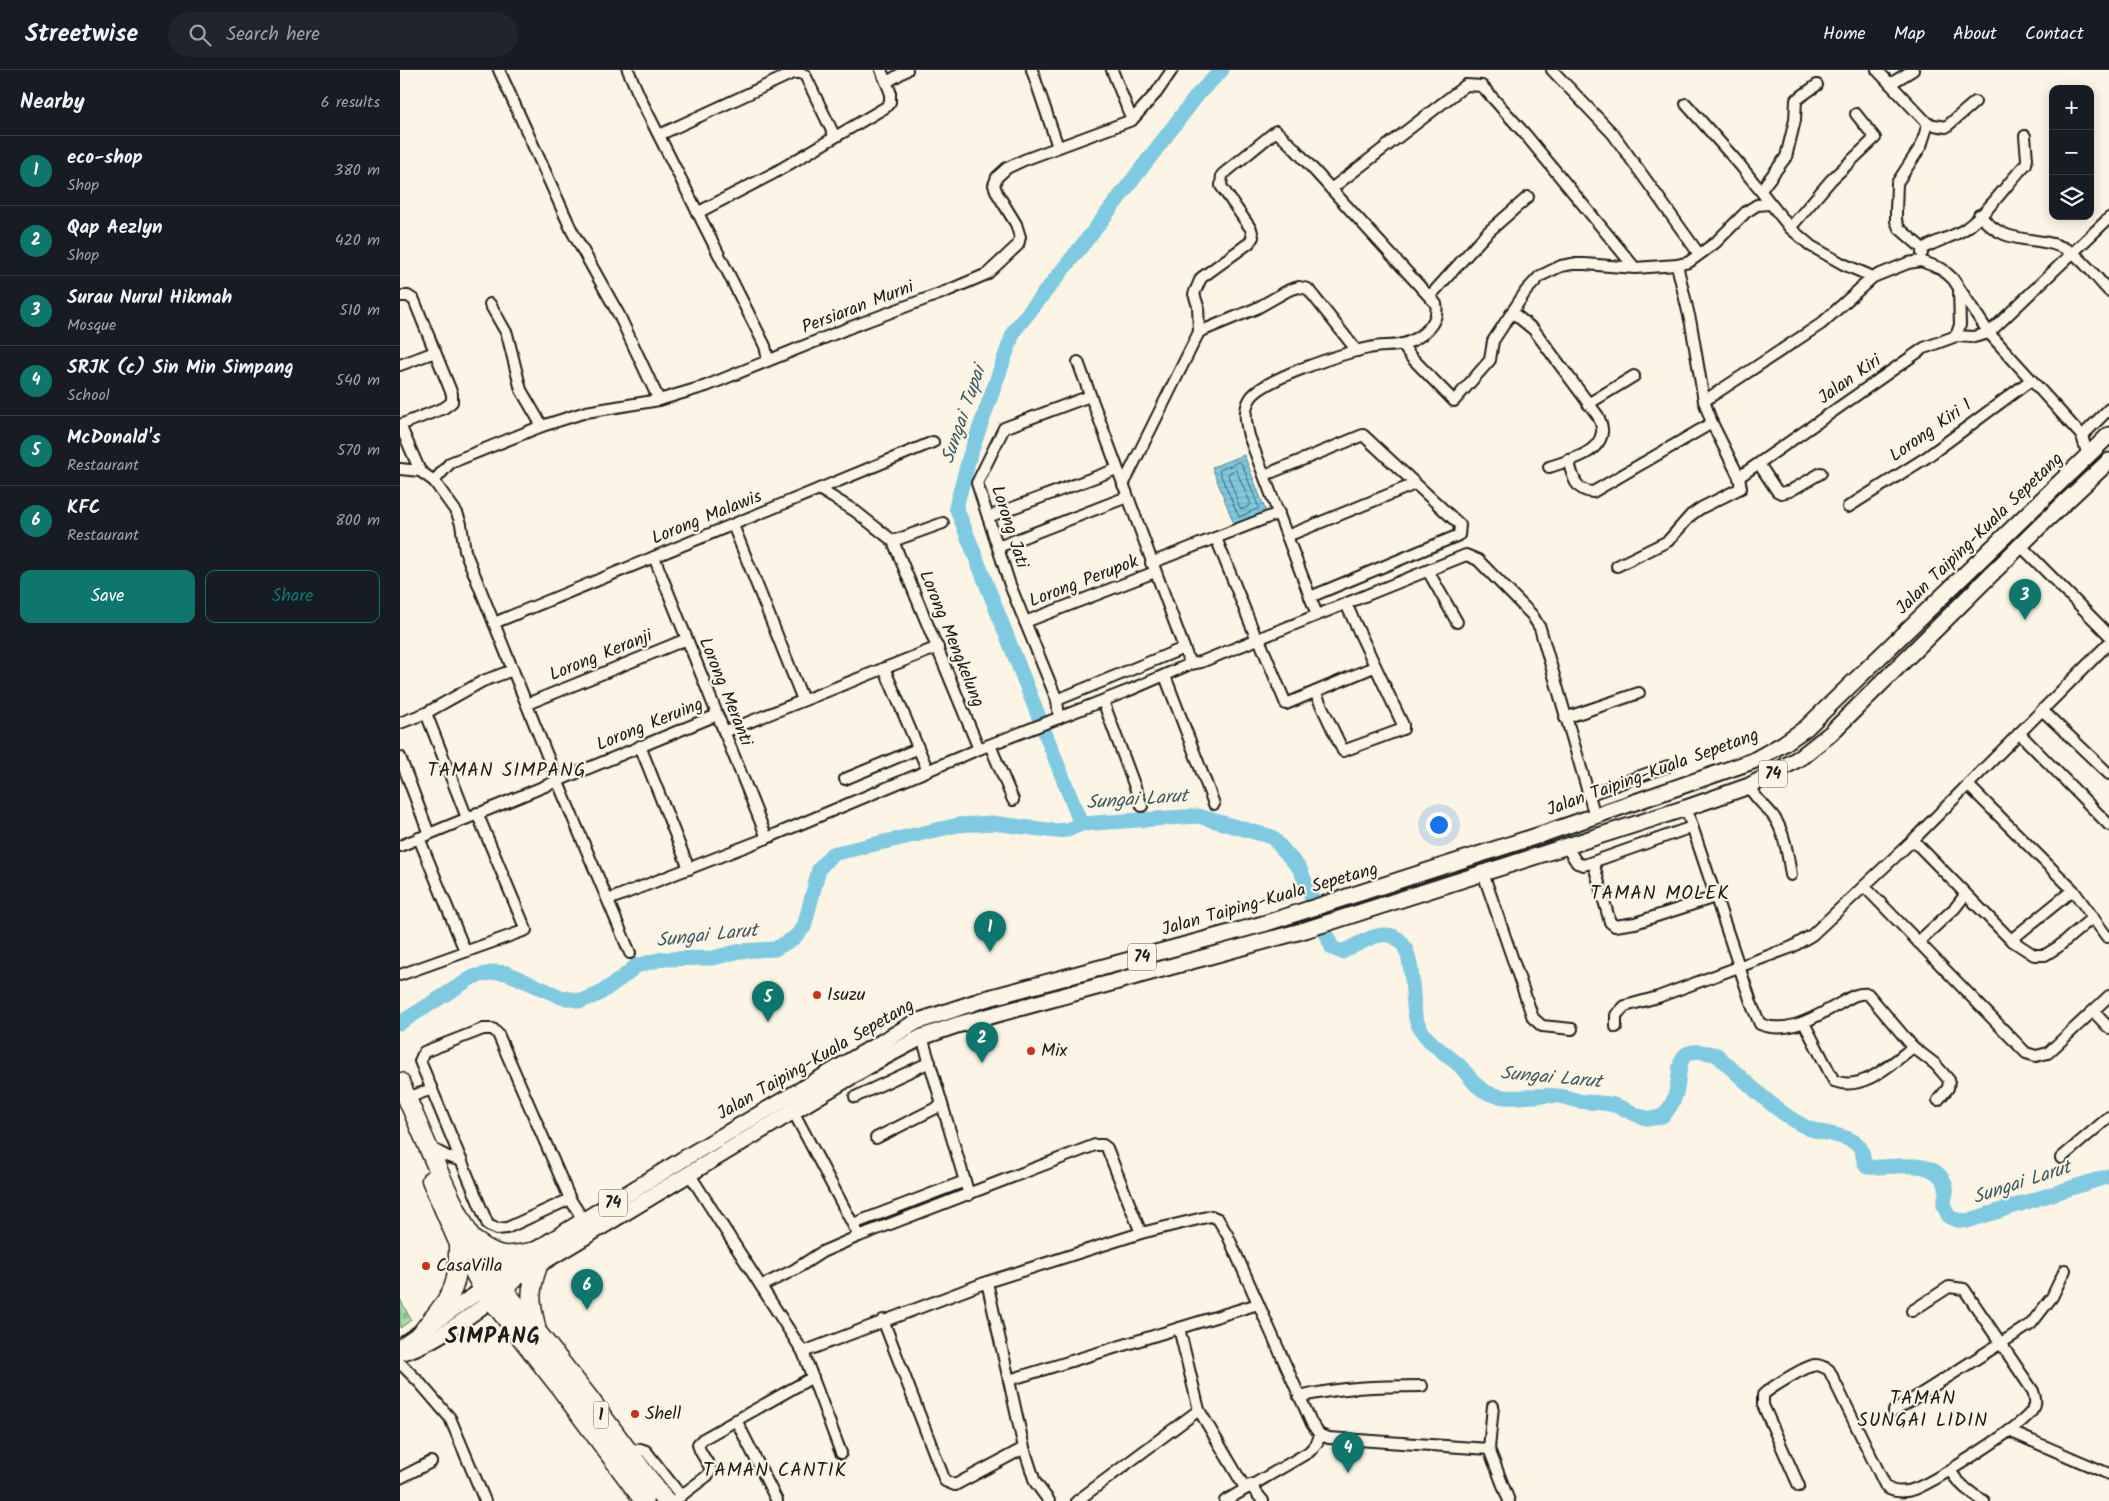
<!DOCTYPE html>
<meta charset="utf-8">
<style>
:root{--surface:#171b24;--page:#20242c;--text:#f1f3f6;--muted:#9ea1a6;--line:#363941;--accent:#0f766e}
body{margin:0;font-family:Kalam,sans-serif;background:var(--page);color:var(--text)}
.controls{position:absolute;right:15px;top:15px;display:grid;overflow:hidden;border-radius:10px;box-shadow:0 2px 12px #0003}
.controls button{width:45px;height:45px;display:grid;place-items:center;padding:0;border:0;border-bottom:1px solid var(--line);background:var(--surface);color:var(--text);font:25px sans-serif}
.you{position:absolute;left:1038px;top:754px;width:18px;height:18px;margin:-12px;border:4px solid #fff;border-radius:50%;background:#1a73e8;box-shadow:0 0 0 8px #1a73e833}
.badge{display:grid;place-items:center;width:32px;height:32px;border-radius:50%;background:var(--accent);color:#fff;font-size:16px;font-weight:700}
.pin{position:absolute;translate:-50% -41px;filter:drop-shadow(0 1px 2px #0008)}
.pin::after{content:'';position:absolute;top:26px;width:18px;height:15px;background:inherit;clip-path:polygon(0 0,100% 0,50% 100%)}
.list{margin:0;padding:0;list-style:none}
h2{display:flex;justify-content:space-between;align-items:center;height:65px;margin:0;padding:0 20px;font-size:21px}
h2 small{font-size:16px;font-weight:400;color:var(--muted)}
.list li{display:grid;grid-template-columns:32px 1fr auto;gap:15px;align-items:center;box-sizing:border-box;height:70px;padding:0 20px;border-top:1px solid var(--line)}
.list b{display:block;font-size:19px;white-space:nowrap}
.list p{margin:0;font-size:16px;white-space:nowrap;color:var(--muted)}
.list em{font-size:16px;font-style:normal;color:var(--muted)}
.actions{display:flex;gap:10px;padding:15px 20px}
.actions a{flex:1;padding:11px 0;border:1px solid var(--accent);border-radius:10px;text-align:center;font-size:18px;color:var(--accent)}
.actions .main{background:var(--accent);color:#fff}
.icon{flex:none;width:28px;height:28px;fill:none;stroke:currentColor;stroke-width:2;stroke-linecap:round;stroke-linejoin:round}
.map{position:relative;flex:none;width:1709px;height:1431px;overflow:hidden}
header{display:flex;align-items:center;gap:30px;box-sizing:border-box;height:70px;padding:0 25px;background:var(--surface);border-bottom:1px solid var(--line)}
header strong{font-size:24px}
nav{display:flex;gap:28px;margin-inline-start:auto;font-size:18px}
.search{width:350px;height:45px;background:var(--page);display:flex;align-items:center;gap:12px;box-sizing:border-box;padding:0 18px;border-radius:28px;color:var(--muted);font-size:19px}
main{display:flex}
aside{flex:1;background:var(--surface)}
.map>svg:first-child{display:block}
</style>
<header>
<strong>Streetwise</strong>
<div class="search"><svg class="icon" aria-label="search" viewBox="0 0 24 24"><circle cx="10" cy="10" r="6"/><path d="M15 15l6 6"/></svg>Search here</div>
<nav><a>Home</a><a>Map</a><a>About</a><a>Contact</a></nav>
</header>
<main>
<aside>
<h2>Nearby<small>6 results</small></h2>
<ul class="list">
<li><span class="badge">1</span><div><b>eco-shop</b><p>Shop</p></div><em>380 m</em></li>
<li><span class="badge">2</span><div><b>Qap Aezlyn</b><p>Shop</p></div><em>420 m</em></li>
<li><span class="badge">3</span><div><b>Surau Nurul Hikmah</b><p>Mosque</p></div><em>510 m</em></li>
<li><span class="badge">4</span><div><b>SRJK (c) Sin Min Simpang</b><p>School</p></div><em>540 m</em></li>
<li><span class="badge">5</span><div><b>McDonald's</b><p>Restaurant</p></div><em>570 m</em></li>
<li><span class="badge">6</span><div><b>KFC</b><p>Restaurant</p></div><em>800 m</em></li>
</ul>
<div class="actions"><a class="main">Save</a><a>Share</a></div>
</aside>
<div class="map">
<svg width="1709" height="1431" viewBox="0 0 1709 1431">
<defs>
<pattern id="cemetery-stones" width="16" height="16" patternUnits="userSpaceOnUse" patternTransform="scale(1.25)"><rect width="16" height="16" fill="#a3dea4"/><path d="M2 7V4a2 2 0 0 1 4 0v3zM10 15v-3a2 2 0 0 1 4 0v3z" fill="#8cbe8d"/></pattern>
<pattern id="water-rules" width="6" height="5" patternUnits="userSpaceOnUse" patternTransform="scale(1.25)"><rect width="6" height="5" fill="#80cae1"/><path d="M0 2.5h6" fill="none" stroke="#6eadc0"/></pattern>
</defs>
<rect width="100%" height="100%" fill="#fcf5e5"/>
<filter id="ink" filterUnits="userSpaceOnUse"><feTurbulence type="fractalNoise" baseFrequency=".02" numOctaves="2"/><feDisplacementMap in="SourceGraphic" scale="10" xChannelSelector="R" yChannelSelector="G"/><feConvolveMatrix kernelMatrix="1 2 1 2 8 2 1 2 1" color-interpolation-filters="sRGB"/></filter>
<g filter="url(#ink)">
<polygon fill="url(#cemetery-stones)" stroke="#607d60" points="0,1229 11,1250 0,1258"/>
<polygon fill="url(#water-rules)" stroke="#588492" points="844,385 866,442 834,454 812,397"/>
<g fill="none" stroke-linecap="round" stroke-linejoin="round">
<g stroke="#44626b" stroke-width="1">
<polygon points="839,392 842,394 859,438 839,447 819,401"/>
<polygon points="836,400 851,434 849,436 843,439 840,438 828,405 829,403"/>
</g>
<g stroke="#80cae1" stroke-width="15">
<polyline points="681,754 556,437 570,385 614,261 692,163 799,23 822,0"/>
<path d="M0,953L73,907L95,902L107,903L161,927L181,931L199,924L223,907L236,896L262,889L313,888L340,881L375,879L394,868L404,857L419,799L432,784L558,755L592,753L656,761L667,760L681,754L798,746L872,767L900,799L932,878L942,882C952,877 963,871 973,867C1021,851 1009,926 1016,949C1023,971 1043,981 1059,995C1067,1003 1075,1017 1086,1022C1108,1033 1133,1023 1157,1026C1164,1026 1171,1029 1179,1031C1188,1033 1199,1032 1209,1034C1227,1036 1243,1055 1262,1046C1266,1044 1268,1039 1271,1035C1288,1007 1264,970 1317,985C1340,1006 1379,1045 1406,1057C1422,1065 1443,1063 1457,1074C1465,1080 1461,1090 1467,1097C1492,1099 1535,1085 1546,1116C1548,1123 1543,1129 1544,1136C1545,1139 1547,1143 1549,1147L1557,1150L1567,1151L1709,1106"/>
</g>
<defs>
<g id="street">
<polyline points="99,0 172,161 219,245 259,330"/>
<polyline points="228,0 242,32 365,276 368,290"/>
<polyline points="632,0 658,77"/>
<polyline points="712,0 732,50"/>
<polyline points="1152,0 1213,64 1299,184"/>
<polyline points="1477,0 1528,54 1521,76 1497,113 1496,141 1496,151 1499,158 1523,179"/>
<polyline points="487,12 507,0"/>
<polyline points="1490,14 1513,0"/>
<polyline points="1286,34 1340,95 1390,158 1411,176 1443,194 1473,207"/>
<polyline points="1528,54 1546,57 1575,32"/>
<polyline points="259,65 393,3 400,3 405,5 435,67"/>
<polyline points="931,119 1066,15 1082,16 1125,64 1235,198"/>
<polyline points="1361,120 1386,87 1395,50 1396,30 1417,15"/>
<polyline points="297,143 374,103 486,37 490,32 490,21 481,0"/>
<path d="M1579,145C1587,153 1594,160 1604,164C1626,173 1650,168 1671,182C1684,190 1698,210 1709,221"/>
<polyline points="1390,158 1431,110 1475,68 1456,44"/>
<path d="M1522,183L1523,179C1536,170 1552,168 1565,159C1588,143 1606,115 1626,94L1627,89L1625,66"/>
<polyline points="0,226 8,226 14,230 35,282 0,295"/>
<polyline points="1030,226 1087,163 1128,127"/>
<polyline points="90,234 107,264 121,320 142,356"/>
<path d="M1112,242L1134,260L1198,346C1200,351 1203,357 1202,362C1200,384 1167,391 1149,397"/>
<path d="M799,262L798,236L794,224L801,208L849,173L853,167L851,159L821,116L822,105L876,61L893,77L1036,234C1040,253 1021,269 1003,274C992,277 980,275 969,278C944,283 861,309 850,329C843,341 846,353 849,366L917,545"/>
<polyline points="1556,266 1560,255 1559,219"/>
<polyline points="1002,274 1011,287 1054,331 1090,290 1093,271 1126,221 1140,206 1161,196 1172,194 1185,194 1235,198 1277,195 1289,192 1315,173 1346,142 1357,135 1369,134"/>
<polyline points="678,292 790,594"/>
<polyline points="1304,331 1421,254 1473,207 1508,193 1521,191 1542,199 1553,209 1589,263 1682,366 1688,386"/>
<polyline points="1188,334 1234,306"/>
<polyline points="0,355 44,338 52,332 52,324 35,282"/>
<polyline points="0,355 20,401"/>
<polyline points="1682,366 1709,339"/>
<path d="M1168,390C1173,405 1174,421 1193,422L1312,353"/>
<polyline points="1359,394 1377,421 1381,423 1390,421 1421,403"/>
<polyline points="0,399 20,401 34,411 57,443 61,454 65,481 157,710 230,883"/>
<polyline points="865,405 963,365 1060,455 1059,465 910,527"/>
<polyline points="1339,407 1524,278 1556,266 1574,267 1589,263 1709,148"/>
<polyline points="34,411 50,393 142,356 186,342 259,330 306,316 451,257 547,221 587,204 618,175 620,167 616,154 597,123 594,115 597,107 607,98 624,90 732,50 757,22 772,0"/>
<polyline points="723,415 799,262 857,238 889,220 899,217 908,219 957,281"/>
<polyline points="419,419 455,441 493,471 579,679"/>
<polyline points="1448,437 1527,387 1631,310"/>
<polyline points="588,447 717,399"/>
<polyline points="333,455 403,630"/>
<polyline points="887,466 1015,414"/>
<polyline points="816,468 857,570"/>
<polyline points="493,471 543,453"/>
<polyline points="1620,475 1709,565"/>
<polyline points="598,477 727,427"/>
<polyline points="254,487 367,768"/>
<polyline points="751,493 879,443"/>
<polyline points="1217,496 1268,471 1291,445 1301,438 1341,418 1339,407 1312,353 1304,331 1291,254 1277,195"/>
<polyline points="1028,501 1057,552"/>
<polyline points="625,552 755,502"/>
<polyline points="94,553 533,372"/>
<polyline points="859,569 886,634 974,597"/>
<polyline points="484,598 528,701"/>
<polyline points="765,606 814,734"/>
<polyline points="915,622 943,681 1003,659 1003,655 946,534"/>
<polyline points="657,630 784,578"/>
<polyline points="703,631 742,736"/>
<polyline points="127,634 287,569"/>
<polyline points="1642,640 1709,704"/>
<polyline points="26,643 67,748"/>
<polyline points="659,648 657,630 610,515 577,413 604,358 690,326"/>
<polyline points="1165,648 1239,623"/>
<polyline points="0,653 26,643 83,611 113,600"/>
<polyline points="324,662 538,577"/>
<polyline points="1619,663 1709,755"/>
<polyline points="590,675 613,730"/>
<polyline points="240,676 289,799"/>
<polyline points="0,687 29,764"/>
<polyline points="445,709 517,679"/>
<polyline points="1568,715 1673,820 1611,870"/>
<path d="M1349,716C1355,729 1366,736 1374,747C1385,763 1388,786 1391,805"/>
<polyline points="1188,725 1268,696"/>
<path d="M1286,738L1353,938L1360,954C1388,965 1415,947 1439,934C1448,929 1457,922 1468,924L1513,977L1535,994L1549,1010L1548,1018L1538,1030"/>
<polyline points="19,768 65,881"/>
<polyline points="1513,770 1611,870 1634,885 1645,885 1658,877 1693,847"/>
<polyline points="0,776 317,645"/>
<polyline points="1166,776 1177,793 1184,795 1292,757"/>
<polyline points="1193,792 1210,852 1215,856 1235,853 1315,827"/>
<polyline points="1083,803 1133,948 1142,956 1172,959"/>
<polyline points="1464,816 1626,983 1636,986 1648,983 1709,926"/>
<polyline points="1673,820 1707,867"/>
<polyline points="208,830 367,768 579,679 730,620 790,594 801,592 1066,485 1078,490 1132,545 1140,558 1195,746"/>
<polyline points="1518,872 1555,838 1565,825"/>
<polyline points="0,905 126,860 77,743"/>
<polyline points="1693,941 1709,958"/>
<path d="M1404,953L1434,1011C1463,1022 1491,994 1513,977"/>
<polyline points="1216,957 1216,945 1225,936 1258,927 1392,877 1412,865 1513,770 1709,573"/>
<polyline points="522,967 569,1125"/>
<polyline points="455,1027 530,992"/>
<polyline points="7,1028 32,1019"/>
<polyline points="394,1043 459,1166"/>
<polyline points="476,1068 542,1035"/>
<polyline points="29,1077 46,1086 62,1091"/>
<polyline points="1661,1088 1709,1047"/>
<polyline points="290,1105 403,1282 441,1383"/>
<polyline points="170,1129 107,1158 97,1159 88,1155 20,991 24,982 83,959 93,959 98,964 170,1129 184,1151"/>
<polyline points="453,1154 565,1111"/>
<polyline points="587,1212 624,1378 635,1412 649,1431"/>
<polyline points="361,1216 394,1200 422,1182 459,1166 695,1075 703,1075 707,1078 741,1163"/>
<polyline points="483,1250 545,1411 555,1415 624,1378"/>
<polyline points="779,1258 799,1340 845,1418"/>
<polyline points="403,1282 587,1212 741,1163 811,1146 818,1149 828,1166 912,1354 920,1365 929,1368 1089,1379 1093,1336"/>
<polyline points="0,1293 20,1313 50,1348 85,1431"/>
<polyline points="609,1310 858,1234"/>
<path d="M899,1327C939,1317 980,1316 1022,1316"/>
<polyline points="1494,1341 1631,1254 1652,1227 1665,1200"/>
<polyline points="336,1350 377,1431"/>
<polyline points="1609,1361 1709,1404"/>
<polyline points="1089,1379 1109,1431"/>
<polyline points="230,1384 240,1379 246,1381 281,1426"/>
<path d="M1550,1401C1559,1414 1569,1423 1584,1431"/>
<polyline points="0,1408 31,1392"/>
<polyline points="850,1415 863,1431"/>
<path d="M1399,1416L1363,1335V1325C1370,1318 1404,1297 1415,1295C1421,1295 1424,1297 1429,1300L1486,1417C1494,1423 1506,1422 1515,1419C1535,1411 1624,1356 1633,1339C1637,1334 1635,1327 1633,1321L1564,1219L1549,1217L1512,1241"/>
<path d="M274,1431L307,1406L311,1400C308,1391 299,1383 298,1374L303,1369L413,1307"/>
<polyline points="677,1431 799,1340"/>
<polyline points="825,1431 909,1382 917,1373 920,1365"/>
</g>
<g id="secondary">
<polyline points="0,1279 6,1272 83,1219"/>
<path d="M0,1283C27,1277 68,1248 91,1230"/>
</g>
<g id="primary">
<polyline points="87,1214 108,1197 290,1085 516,952 585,929 863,854 1146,763 1353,691 1383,674 1406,658 1709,365"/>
<polyline points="96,1226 118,1207 475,992 522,967 557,955 905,860 1286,738 1349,716 1372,704 1401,687 1430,664 1640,456 1709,391"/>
</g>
<g id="highway">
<path d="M0,1012C29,1078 55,1147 95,1208L189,1328L265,1431"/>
<polyline points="31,1110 58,1172 83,1219 158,1315 244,1431"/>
<path d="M75,1171C100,1189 106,1187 136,1181"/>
<path d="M136,1256C130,1232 129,1220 138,1196"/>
<path d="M23,1261C50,1226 59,1222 58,1175"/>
</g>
</defs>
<use href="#street" stroke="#1c1c1c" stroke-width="14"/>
<use href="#secondary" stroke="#1c1c1c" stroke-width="18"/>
<use href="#primary" stroke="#1c1c1c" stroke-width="19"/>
<use href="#highway" stroke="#1c1c1c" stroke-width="21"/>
<use href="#street" stroke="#fcf5e5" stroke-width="10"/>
<use href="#secondary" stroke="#fcf5e5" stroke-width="14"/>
<use href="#primary" stroke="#fcf5e5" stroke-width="15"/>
<use href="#highway" stroke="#fcf5e5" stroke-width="18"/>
</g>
</g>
<g fill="#c8321e" stroke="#fcf5e5" stroke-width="2">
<circle cx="417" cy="925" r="5"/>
<circle cx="631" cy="981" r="5"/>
<circle cx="26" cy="1196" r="5"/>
<circle cx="235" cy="1344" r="5"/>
</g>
<g text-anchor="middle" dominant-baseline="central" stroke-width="4.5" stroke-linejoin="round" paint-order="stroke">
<g fill="#fcf5e5" stroke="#5f5d58" stroke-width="1">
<rect x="1359" y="690.5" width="28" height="27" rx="4"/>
<rect x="728" y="873.5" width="28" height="27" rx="4"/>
<rect x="199" y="1119.5" width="28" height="27" rx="4"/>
<rect x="193.5" y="1331.5" width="15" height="27" rx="4"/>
</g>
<g font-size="16" font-weight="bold" fill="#1c1c1c">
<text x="1373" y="704">74</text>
<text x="742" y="887">74</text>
<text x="213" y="1133">74</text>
<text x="201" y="1345">1</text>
</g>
<g font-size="18" fill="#1c1c1c" stroke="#fcf5e5">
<text transform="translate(458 238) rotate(-21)">Persiaran Murni</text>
<text transform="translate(1450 310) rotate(-35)">Jalan Kiri</text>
<text transform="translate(1531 361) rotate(-35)">Lorong Kiri 1</text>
<text transform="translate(307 448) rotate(-22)">Lorong Malawis</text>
<text transform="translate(609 457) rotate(72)">Lorong Jati</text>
<text transform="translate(1580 464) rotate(-44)">Jalan Taiping-Kuala Sepetang</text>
<text transform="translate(684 512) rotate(-21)">Lorong Perupok</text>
<text transform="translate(551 569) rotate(68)">Lorong Mengkelung</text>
<text transform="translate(201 586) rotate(-22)">Lorong Keranji</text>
<text transform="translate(325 622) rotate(68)">Lorong Meranti</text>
<text transform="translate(250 655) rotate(-22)">Lorong Keruing</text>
<text transform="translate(1253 703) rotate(-20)">Jalan Taiping-Kuala Sepetang</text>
<text transform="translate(870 830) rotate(-16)">Jalan Taiping-Kuala Sepetang</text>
<text transform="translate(416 990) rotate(-30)">Jalan Taiping-Kuala Sepetang</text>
</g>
<g font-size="18" fill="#1c1c1c" stroke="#fcf5e5" text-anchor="start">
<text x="427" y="925">Isuzu</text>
<text x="641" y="981">Mix</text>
<text x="36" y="1196">CasaVilla</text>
<text x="245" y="1344">Shell</text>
</g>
<g font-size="19" font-style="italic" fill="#3f5961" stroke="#fcf5e5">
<text transform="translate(564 345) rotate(-71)">Sungai Tupai</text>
<text transform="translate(737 730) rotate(-4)">Sungai Larut</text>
<text transform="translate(307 866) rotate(-6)">Sungai Larut</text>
<text transform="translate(1151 1008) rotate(5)">Sungai Larut</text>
<text transform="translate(1622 1113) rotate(-18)">Sungai Larut</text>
</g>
<g font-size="19" letter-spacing="1" fill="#1c1c1c" stroke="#fcf5e5">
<text x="107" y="701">TAMAN SIMPANG</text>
<text x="1260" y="824">TAMAN MOLEK</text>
<text x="1523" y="1329">TAMAN<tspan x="1523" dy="22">SUNGAI LIDIN</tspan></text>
<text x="375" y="1401">TAMAN CANTIK</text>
</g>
<g font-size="22" font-weight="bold" letter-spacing="1" fill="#1c1c1c" stroke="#fcf5e5">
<text x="93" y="1267">SIMPANG</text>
</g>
</g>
</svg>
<div class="controls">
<button>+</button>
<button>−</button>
<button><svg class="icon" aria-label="layers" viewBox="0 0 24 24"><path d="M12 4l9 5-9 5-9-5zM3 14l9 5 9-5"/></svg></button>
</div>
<div class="you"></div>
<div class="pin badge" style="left:590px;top:882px">1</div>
<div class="pin badge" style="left:582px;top:993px">2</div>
<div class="pin badge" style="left:1625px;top:550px">3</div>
<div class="pin badge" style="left:948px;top:1403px">4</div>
<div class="pin badge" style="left:368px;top:952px">5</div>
<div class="pin badge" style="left:187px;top:1240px">6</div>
</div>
</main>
